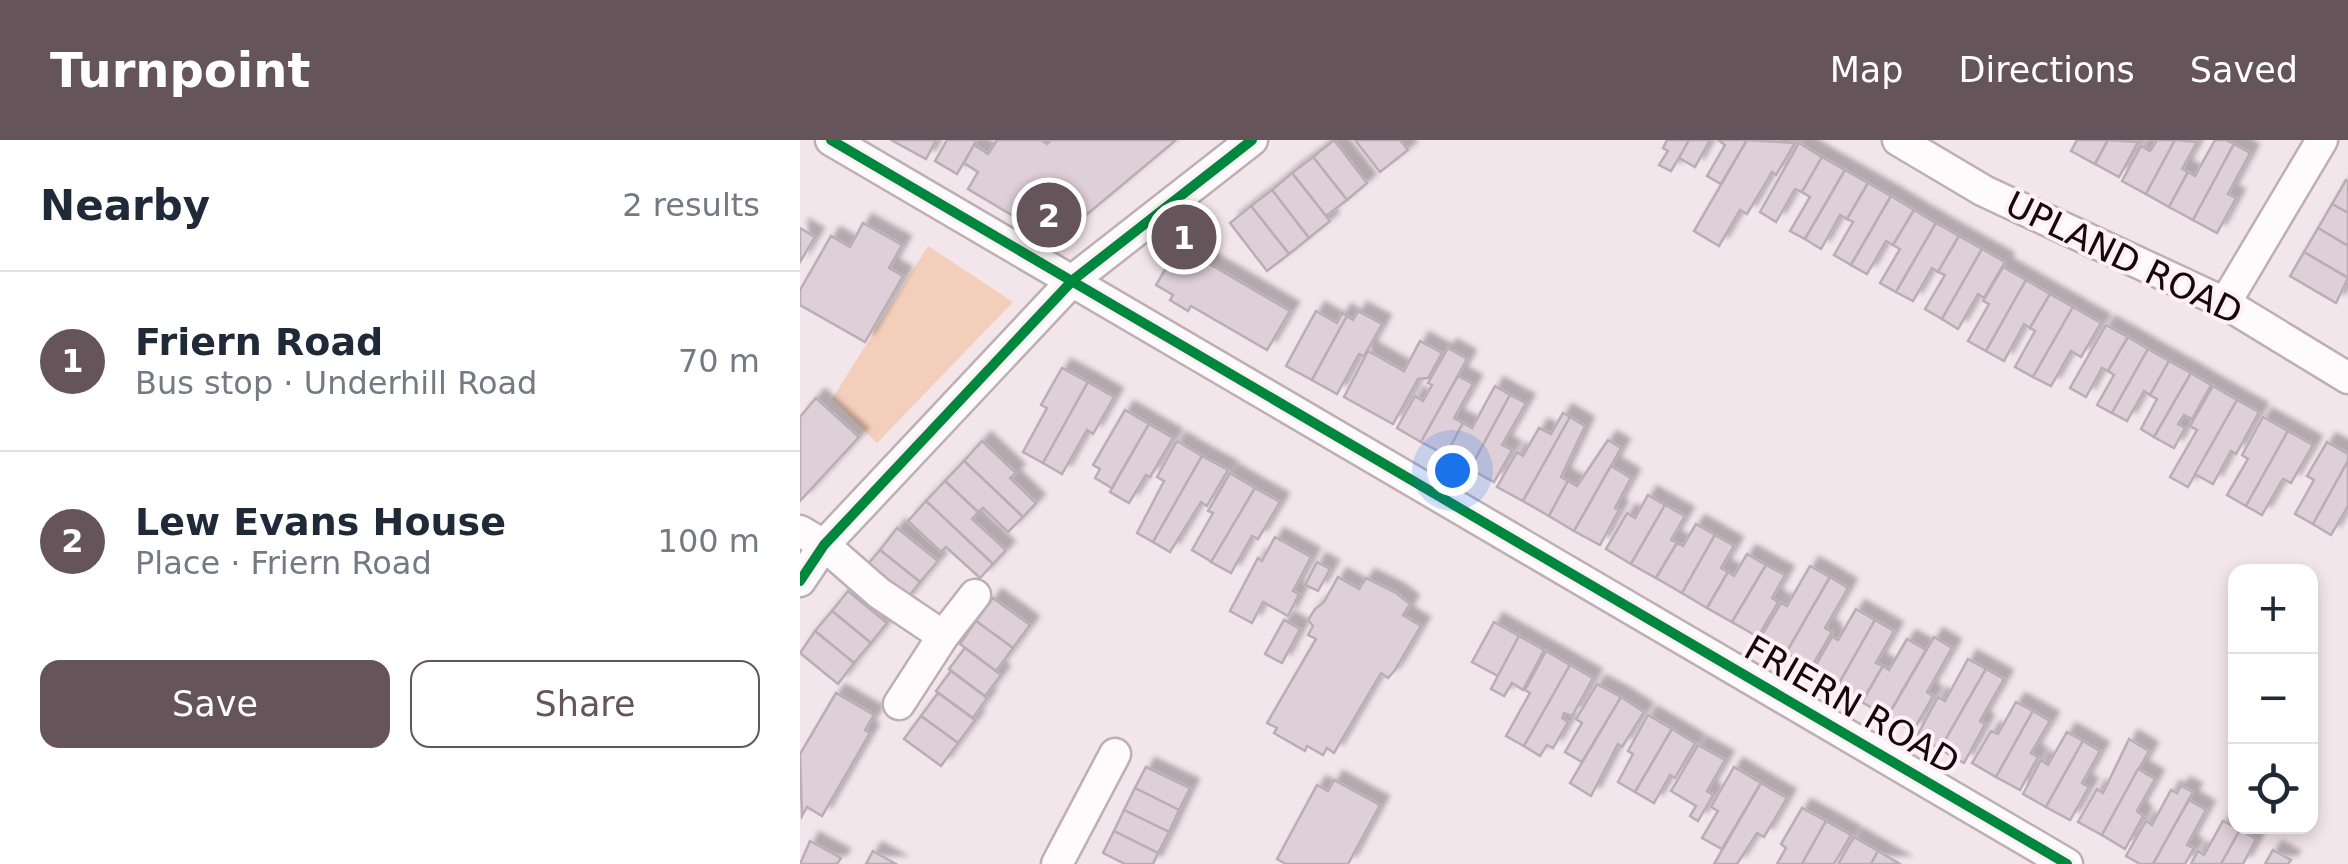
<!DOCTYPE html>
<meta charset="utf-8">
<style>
:root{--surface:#fff;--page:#f6f6f7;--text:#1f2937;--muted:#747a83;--line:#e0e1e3;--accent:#65545a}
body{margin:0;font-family:"DejaVu Sans",sans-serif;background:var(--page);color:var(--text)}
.controls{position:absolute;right:30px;bottom:30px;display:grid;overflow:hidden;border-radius:20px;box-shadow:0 5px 15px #0003}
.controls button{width:90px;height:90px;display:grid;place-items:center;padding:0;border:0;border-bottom:2px solid var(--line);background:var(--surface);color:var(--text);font:50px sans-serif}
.you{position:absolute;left:652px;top:330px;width:35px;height:35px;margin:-25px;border:8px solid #fff;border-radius:50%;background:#1a73e8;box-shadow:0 0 0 15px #1a73e833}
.badge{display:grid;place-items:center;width:65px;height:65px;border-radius:50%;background:var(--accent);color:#fff;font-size:32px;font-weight:700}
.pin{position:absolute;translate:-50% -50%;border:5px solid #fff;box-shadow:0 2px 10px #0006}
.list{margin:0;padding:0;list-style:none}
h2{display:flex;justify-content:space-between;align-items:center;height:130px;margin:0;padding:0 40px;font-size:42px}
h2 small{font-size:32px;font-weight:400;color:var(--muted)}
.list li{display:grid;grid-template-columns:65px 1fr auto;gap:30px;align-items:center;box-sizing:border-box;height:180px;padding:0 40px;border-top:2px solid var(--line)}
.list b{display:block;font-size:38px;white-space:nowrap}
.list p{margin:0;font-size:32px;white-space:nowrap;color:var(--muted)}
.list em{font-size:32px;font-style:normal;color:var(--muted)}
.actions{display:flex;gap:20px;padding:30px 40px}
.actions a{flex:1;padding:22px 0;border:2px solid var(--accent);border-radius:20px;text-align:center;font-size:35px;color:var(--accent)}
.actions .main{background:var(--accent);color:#fff}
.icon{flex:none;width:55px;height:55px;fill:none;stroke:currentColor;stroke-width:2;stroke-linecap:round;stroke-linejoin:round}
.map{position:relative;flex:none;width:1548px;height:724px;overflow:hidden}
header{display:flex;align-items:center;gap:60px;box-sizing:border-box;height:140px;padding:0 50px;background:var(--accent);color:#fff}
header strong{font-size:48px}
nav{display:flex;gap:55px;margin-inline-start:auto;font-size:35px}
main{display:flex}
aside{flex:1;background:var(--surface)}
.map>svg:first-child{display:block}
</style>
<header>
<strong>Turnpoint</strong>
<nav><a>Map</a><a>Directions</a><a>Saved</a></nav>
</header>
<main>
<aside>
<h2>Nearby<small>2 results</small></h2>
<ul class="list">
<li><span class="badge">1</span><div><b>Friern Road</b><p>Bus stop · Underhill Road</p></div><em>70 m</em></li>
<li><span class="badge">2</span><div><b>Lew Evans House</b><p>Place · Friern Road</p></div><em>100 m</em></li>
</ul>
<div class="actions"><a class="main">Save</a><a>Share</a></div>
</aside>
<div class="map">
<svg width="1548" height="724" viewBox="0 0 1548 724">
<defs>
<filter id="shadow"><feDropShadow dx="9" dy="-9" stdDeviation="2.5" flood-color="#0004"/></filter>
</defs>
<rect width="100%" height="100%" fill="#f3e6ea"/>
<polygon fill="#f3cebb" points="128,106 213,162 77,303 32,259"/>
<g fill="#decfd8" stroke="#bbadb5" stroke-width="2.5" filter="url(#shadow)">
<polygon points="91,0 136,0 126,19"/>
<polygon points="147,0 177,0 157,34 135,21"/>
<polygon points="197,0 241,0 247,4 251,0 376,0 255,101 168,49 178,32 164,23 174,5 188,14"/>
<polygon points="534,0 567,43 547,60 513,17"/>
<polygon points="555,0 600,0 608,10 580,32"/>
<polygon points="867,0 890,0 871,31 859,25 868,11 863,8"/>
<polygon points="889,0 910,0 895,27 879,18"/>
<polygon points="947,0 921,44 907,36 925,5 918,0"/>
<polygon points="947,0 995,3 976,35 972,32 947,74 940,70 919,106 894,91"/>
<polygon points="1277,0 1308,0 1295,24 1271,11"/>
<polygon points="1308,0 1338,2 1319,37 1295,24"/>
<polygon points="1357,0 1375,0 1346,54 1322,41 1341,6 1350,11"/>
<polygon points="1375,0 1397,2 1382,29 1388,32 1369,67 1346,54"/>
<polygon points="1415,0 1426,0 1434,4 1393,80 1369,67 1388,32 1395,36"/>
<polygon points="999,3 1022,17 1002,52 995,49 976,82 960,72"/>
<polygon points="1434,4 1450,13 1428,54 1436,58 1417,93 1393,80"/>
<polygon points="513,17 547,60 526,76 492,33"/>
<polygon points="1022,17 1045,30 1005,99 990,91 1010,57 1002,52"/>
<polygon points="1045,30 1068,43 1047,79 1040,75 1021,109 1005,99"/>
<polygon points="492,33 530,81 509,98 472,50"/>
<polygon points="1546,40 1548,41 1548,73 1532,64"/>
<polygon points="1068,43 1091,56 1051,125 1034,115 1053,82 1047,79"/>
<polygon points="472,50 509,98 489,114 451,66"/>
<polygon points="1091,56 1114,70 1093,105 1086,101 1067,134 1051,125"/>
<polygon points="1532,64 1548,73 1548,106 1518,88"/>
<polygon points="451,66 489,114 467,131 430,83"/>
<polygon points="1114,70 1136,83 1096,152 1080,143 1100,109 1093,105"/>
<polygon points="63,83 102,105 89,128 103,136 65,202 0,165 0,150 31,96 50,107"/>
<polygon points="1136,83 1159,96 1138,132 1132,128 1113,161 1096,152"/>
<polygon points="0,88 15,97 0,122"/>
<polygon points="1518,88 1548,106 1548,138 1504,112"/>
<polygon points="1159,96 1182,109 1142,179 1125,169 1145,135 1138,132"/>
<polygon points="379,106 490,171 467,210 391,166 388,171 370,160 373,155 356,145"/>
<polygon points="1182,109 1205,122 1184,158 1178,154 1158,189 1142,179"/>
<polygon points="1504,112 1548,138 1536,163 1490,136"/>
<polygon points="1203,127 1226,140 1186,211 1168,201 1189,164 1183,161"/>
<polygon points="1226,140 1250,154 1230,188 1224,184 1204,221 1186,211"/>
<polygon points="1250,154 1273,167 1233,237 1215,227 1235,191 1230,188"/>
<polygon points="1273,167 1301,183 1281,217 1271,211 1251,246 1233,237"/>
<polygon points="516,171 537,183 542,173 547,176 512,240 486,226"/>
<polygon points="558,171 582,184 564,216 559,214 537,254 512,240 547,176 553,180"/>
<polygon points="1306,185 1328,197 1308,231 1302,228 1286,257 1270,248"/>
<polygon points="1328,197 1348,209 1312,273 1297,265 1314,235 1308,231"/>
<polygon points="620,201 642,213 628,238 618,239 593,284 544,257 568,211 604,231"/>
<polygon points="648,208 667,219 621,302 597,288 615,256 623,261 632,245 628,243"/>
<polygon points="1348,209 1369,221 1350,255 1344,251 1327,281 1312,273"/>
<polygon points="1369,221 1391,233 1354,297 1341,289 1357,259 1350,255"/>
<polygon points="262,228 288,242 243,323 223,312 247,268 241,265"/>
<polygon points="1391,233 1411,245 1392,279 1384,275 1378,284 1385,288 1374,308 1354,297"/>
<polygon points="658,236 673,244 654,278 663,283 646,315 621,302"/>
<polygon points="288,242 314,257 293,294 287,290 262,334 243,323"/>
<polygon points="695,246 710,255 670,329 646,315 663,283 672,288"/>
<polygon points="1413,246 1437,260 1388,347 1370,337 1397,290 1390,286"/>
<polygon points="710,255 726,263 702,305 712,310 694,342 670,329"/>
<polygon points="16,258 59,297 0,361 0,277"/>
<polygon points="1437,260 1459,272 1436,314 1431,311 1413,344 1395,334"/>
<polygon points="325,270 349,284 312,348 295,338 300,329 293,325"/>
<polygon points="763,273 770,277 723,361 697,347 717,312 723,316 739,288 751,294"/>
<polygon points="770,277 785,286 761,337 768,341 749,376 723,361"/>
<polygon points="1463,277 1488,291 1446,366 1427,355 1448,319 1442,315"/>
<polygon points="349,284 373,298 350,337 346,335 329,363 310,352"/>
<polygon points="1488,291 1513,305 1491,343 1483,339 1462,375 1446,366"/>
<polygon points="808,300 821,308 774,391 749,376 768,341 777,346"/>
<polygon points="182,301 216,333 210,338 236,363 223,377 164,321"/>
<polygon points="377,301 402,316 353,402 337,393 364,341 357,337"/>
<polygon points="1527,302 1548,314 1548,321 1513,384 1495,374 1514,340 1507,336"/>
<polygon points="402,316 428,330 407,366 401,362 370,412 353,402"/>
<polygon points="164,321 223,377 208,392 183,368 178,372 145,341"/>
<polygon points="1548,321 1548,366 1531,395 1513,384"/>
<polygon points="811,326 831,338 815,368 819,370 800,405 774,391"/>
<polygon points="430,333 455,348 412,422 392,410 413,373 408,371"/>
<polygon points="145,341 178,372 172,379 206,410 193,424 126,361"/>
<polygon points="455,348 480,362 458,399 452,396 431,433 411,422"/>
<polygon points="848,355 865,365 831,424 806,409 827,373 835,378"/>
<polygon points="126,361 193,424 180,438 146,407 141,412 108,381"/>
<polygon points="865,365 885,376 871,400 877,403 856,438 831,424"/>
<polygon points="896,384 915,395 882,453 856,438 877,403 883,406"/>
<polygon points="97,388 138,421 120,442 80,410"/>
<polygon points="915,395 934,406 921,428 928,432 907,468 882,453"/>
<polygon points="475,397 511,417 493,451 499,454 488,476 463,462 452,483 430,471 458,418 462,421"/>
<polygon points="80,410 120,442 103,464 62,431"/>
<polygon points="947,414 966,425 932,482 907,468 928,432 934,436"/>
<polygon points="517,422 530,429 518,451 505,445"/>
<polygon points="966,425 985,435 972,458 978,462 958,497 932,482"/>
<polygon points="1010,426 1030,437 986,513 960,498 981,463 987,466"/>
<polygon points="538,437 559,449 566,438 596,453 610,464 603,475 621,486 595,530 588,538 581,533 534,613 527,608 523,615 507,606 505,611 474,593 477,588 467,583 516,499 508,495 513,486 508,480 515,469 524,462"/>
<polygon points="1030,437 1048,448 1025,488 1032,492 1011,528 986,513"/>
<polygon points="48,451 87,483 71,503 32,471"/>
<polygon points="193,458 230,485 213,508 176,481"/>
<polygon points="1056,469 1075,480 1037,547 1012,532 1032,497 1038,500"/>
<polygon points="32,471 71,503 54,523 15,491"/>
<polygon points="484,480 500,489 482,523 465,514"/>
<polygon points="1075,480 1094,491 1076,523 1083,526 1062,562 1037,547"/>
<polygon points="176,481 213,508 196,531 160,504"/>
<polygon points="694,482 719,496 698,536 672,522"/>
<polygon points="15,491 54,523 38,544 0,513"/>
<polygon points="719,496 744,510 723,550 712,543 704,556 691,549"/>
<polygon points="1134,497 1152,508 1127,552 1133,556 1113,591 1087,577"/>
<polygon points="1107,499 1126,510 1087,577 1062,562 1083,526 1089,530"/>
<polygon points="165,508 201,535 185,556 149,529"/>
<polygon points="746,511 770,525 724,606 706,596 730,553 725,550"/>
<polygon points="1168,519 1186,529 1140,609 1117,596 1138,557 1145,561"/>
<polygon points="770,525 793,538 772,576 764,573 762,578 768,582 753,608 747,605 740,616 724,606"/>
<polygon points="1186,529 1204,539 1180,581 1185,584 1164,623 1140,609"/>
<polygon points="151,531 187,558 173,578 136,551"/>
<polygon points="797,544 821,557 782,622 765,612 782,583 776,579"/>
<polygon points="36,553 74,575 65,590 70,593 22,676 7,667 2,676 0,614"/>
<polygon points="138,553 175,580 158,603 121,576"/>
<polygon points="821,557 844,572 822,607 818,604 791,656 770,643"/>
<polygon points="1216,562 1233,571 1196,637 1172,623 1191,591 1198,594"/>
<polygon points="1233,571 1250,581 1231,613 1238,617 1220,650 1196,637"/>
<polygon points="848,575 872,589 835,652 818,642 833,614 828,611"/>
<polygon points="121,576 158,603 141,626 104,599"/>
<polygon points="872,589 895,603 875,638 870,635 854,663 835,652"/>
<polygon points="1267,592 1283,601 1246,667 1223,654 1241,620 1248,625"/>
<polygon points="1329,599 1349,611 1302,695 1278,682 1297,649 1303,653"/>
<polygon points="1283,601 1300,611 1282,643 1289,647 1270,680 1246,667"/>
<polygon points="898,605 925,620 907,651 913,655 898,681 890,676 896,666 871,651"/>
<polygon points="346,627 390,648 379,670 335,648"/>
<polygon points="934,627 961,643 922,709 902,698 918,671 911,667"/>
<polygon points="1338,629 1355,639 1337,671 1343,676 1325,709 1302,695"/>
<polygon points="534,640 580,665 548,724 486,724 477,719 517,645 528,651"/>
<polygon points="961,643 987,658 964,697 957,693 937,724 914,724"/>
<polygon points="1381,646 1393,652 1353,724 1340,724 1326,716 1346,681 1352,685 1371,650 1377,653"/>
<polygon points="335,648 379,670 369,692 324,670"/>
<polygon points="1389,660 1406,670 1387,705 1394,708 1385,724 1353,724"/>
<polygon points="1002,668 1026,681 1002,724 977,724 986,708 981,704"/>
<polygon points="324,670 369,692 358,713 314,691"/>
<polygon points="1026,681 1051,695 1034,724 1002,724"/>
<polygon points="1423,681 1440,690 1421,724 1391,724 1398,711 1404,715"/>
<polygon points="1440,690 1456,699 1443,724 1421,724"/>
<polygon points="314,691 358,713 353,724 325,724 303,713"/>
<polygon points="1054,697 1078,711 1071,724 1038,724"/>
<polygon points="10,701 41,718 37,724 0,724"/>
<polygon points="1473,710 1491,720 1488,724 1465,724"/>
<polygon points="73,711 96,724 66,724"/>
<polygon points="1078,711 1100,724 1071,724"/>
</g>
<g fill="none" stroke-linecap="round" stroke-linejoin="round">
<defs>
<g id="minor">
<polyline points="31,0 1267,724"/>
<polyline points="1098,0 1184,51 1425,163 1548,238"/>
<polyline points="1425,163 1522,0"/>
<polyline points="0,391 24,405 79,453 143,496 99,564"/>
<polyline points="0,441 24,405 273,140 452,0"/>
<polyline points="143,496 175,455"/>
<polyline points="257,724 315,614"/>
</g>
</defs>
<use href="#minor" stroke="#bfaeb4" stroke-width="35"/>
<use href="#minor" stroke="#fdfbfc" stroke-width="30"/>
<defs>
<g id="cycleway">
<polyline points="31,0 1267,724"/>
<polyline points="0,441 24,405 273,140 452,0"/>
</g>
</defs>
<use href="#cycleway" stroke="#fdf1f5" stroke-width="16"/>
<use href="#cycleway" stroke="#00873e" stroke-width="10"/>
</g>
<g text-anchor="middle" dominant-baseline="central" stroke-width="8" stroke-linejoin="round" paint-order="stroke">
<g font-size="35" fill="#19060d" stroke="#fdf1f5">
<text transform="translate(1324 118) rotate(26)">UPLAND ROAD</text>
<text transform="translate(1052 565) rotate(30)">FRIERN ROAD</text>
</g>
</g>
</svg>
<div class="controls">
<button>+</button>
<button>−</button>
<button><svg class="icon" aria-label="locate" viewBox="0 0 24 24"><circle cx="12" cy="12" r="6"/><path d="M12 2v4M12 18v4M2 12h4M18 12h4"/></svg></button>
</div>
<div class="you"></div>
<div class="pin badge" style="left:384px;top:97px">1</div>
<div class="pin badge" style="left:249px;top:75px">2</div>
</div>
</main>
